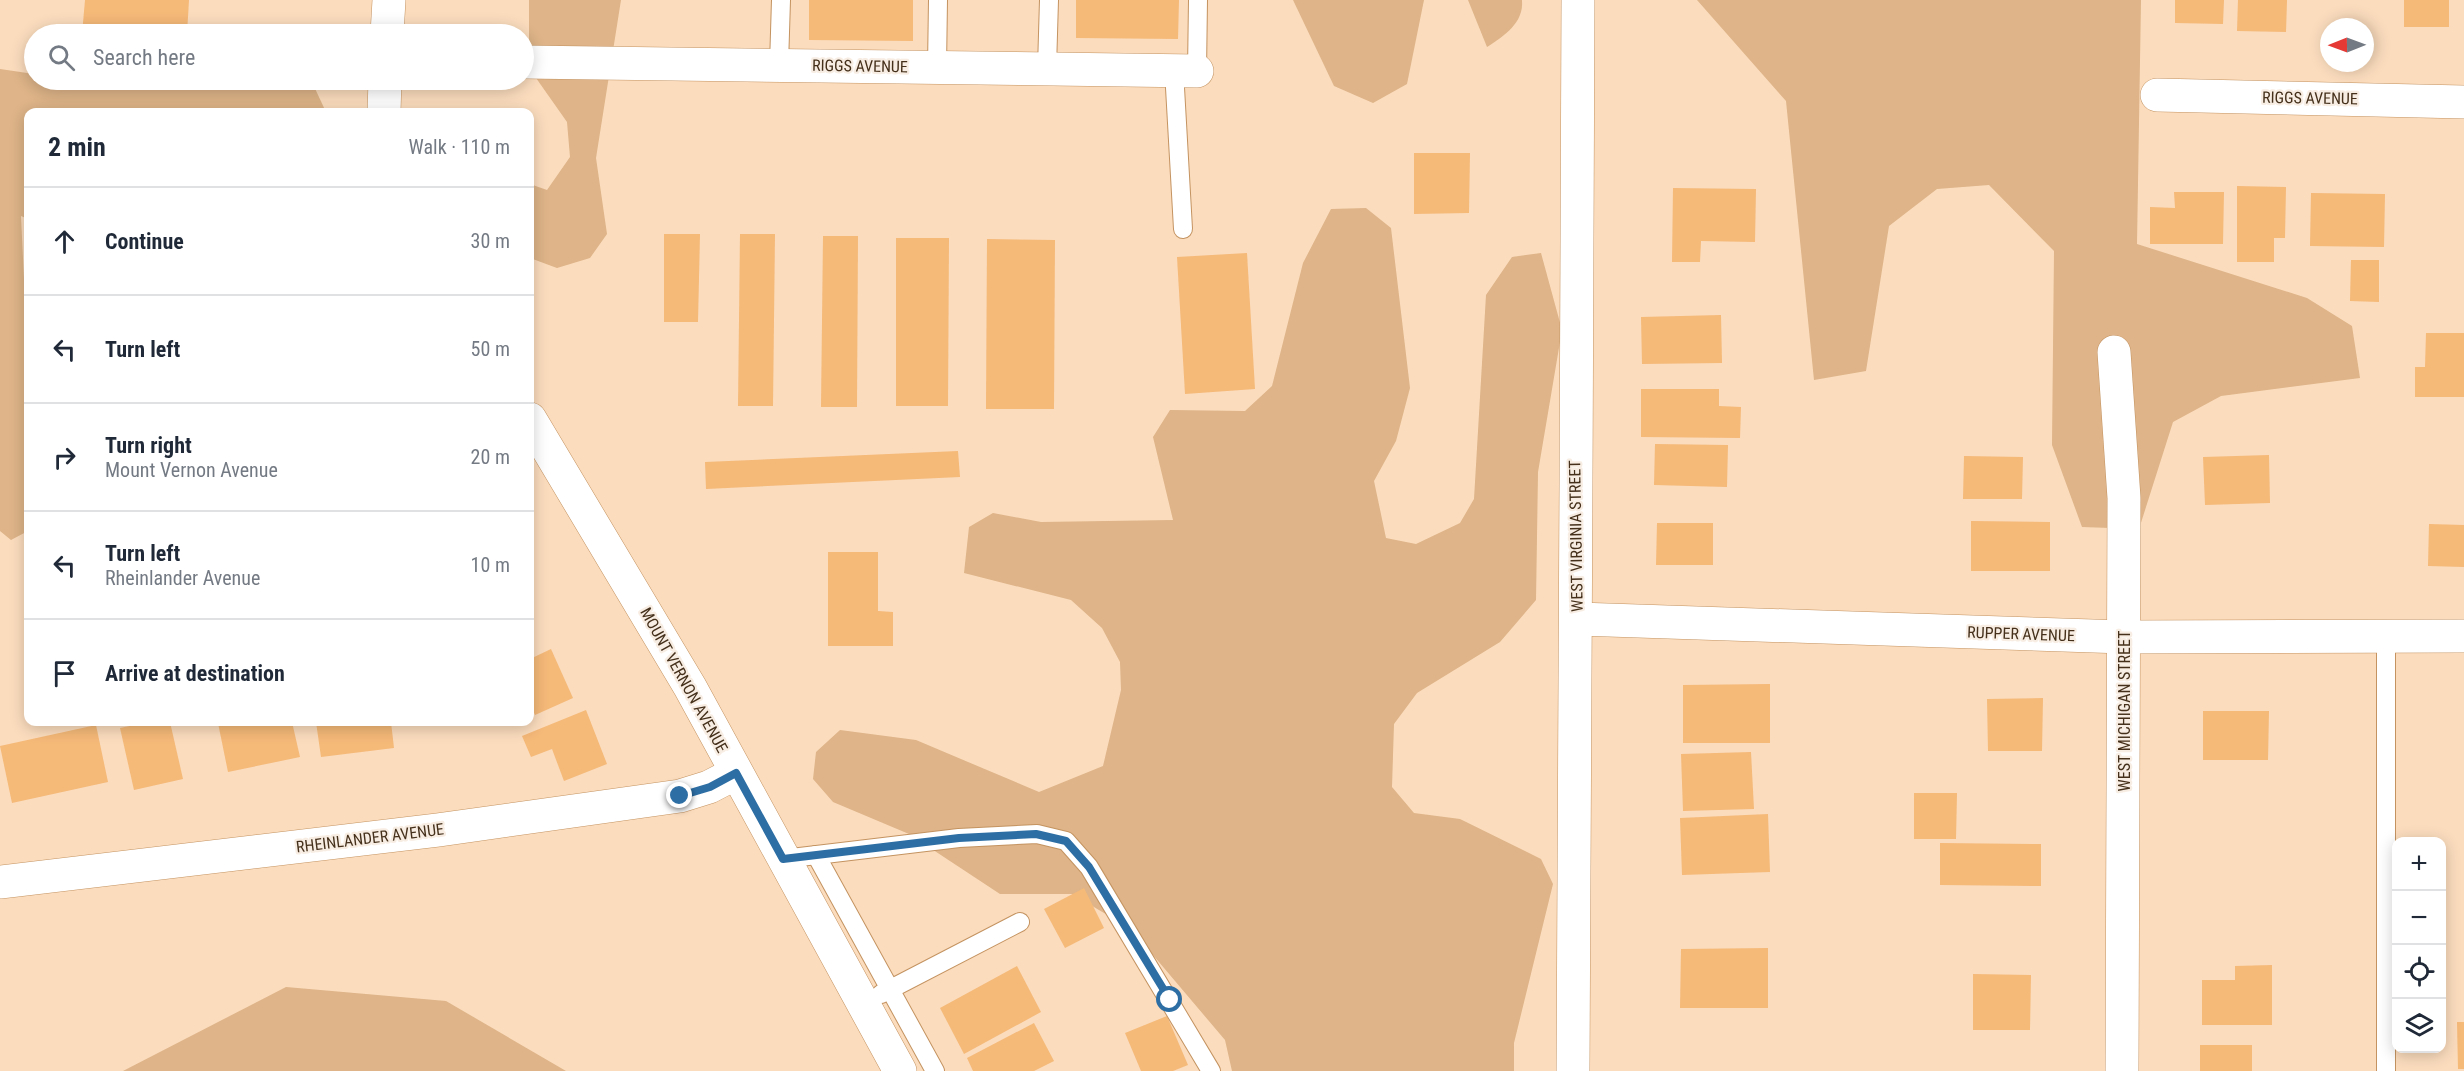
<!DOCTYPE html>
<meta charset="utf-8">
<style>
:root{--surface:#fff;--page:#f6f6f7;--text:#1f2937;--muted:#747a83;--line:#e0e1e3}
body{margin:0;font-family:"Roboto Condensed",sans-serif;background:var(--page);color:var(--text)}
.controls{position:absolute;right:18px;bottom:18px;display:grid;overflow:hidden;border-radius:12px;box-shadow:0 3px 15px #0003}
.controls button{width:54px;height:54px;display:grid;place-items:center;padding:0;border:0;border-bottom:2px solid var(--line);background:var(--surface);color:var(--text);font:30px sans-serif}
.compass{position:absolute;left:2320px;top:18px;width:54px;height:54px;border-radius:50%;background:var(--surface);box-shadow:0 3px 15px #0003;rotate:269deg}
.stop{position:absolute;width:18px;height:18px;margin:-14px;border:4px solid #2d6ea4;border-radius:50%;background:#fff}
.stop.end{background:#2d6ea4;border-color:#fff;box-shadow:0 2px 6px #0008}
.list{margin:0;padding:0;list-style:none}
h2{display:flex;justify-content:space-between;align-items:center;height:78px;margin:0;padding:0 24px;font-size:26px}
h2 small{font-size:20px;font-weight:400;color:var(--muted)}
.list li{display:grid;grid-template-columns:39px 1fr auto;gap:18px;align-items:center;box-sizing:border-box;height:108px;padding:0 24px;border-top:2px solid var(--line)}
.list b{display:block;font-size:22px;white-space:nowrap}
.list p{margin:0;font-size:20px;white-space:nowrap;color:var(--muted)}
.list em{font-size:20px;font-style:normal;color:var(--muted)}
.icon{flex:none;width:33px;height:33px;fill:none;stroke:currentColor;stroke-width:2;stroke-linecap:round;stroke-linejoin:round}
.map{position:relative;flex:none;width:2464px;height:1071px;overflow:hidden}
.search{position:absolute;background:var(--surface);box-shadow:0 3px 15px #0003;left:24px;top:24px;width:510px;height:66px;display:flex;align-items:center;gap:15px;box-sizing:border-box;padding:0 21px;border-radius:33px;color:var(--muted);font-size:22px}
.panel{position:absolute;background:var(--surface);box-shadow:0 3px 15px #0003;left:24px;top:108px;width:510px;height:618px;border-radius:12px}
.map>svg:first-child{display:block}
</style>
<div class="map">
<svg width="2464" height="1071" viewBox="0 0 2464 1071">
<rect width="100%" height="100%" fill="#fbdcbd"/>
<g fill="#deb488">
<polygon points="529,0 621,0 596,158 607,234 590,258 557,268 530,258 530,184 547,190 570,157 567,122 529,68"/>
<polygon points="1293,0 1424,0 1407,84 1373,103 1334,86"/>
<path d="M1468,0H1522C1524,23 1504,36 1487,47Z"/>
<polygon points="1697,0 2141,0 2137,244 2307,298 2352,326 2360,378 2221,396 2173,422 2139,529 2082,527 2052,445 2054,251 1989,185 1937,189 1889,226 1866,371 1814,380 1786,101"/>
<polygon points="0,69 34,74 34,80 311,80 326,112 28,112 28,219 21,216 28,363 28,531 11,540 0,531"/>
<polygon points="1366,208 1391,228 1410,388 1396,441 1374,481 1386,538 1416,544 1460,523 1474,499 1486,295 1512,257 1541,253 1562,330 1538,472 1536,600 1500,642 1417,693 1394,724 1392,787 1414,813 1460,819 1541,859 1553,884 1514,1043 1514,1071 1232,1071 1225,1040 1131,929 1072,894 1000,894 909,834 833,802 813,779 816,752 840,730 916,740 1039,792 1103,766 1121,690 1120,662 1102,628 1071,600 964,573 969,527 993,513 1041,522 1173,520 1153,437 1170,410 1245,411 1272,386 1303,263 1331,209"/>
<polygon points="286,987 446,1001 566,1071 123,1071"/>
</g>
<g fill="#f5b978">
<polygon points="85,0 189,0 187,34 82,34"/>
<polygon points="809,0 913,0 913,41 809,40"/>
<polygon points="1076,0 1179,0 1178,39 1076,38"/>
<polygon points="2175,0 2224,0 2223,24 2175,23"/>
<polygon points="2238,0 2287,0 2286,32 2237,31"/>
<rect x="2404" y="0" width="45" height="27"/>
<polygon points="1414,153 1470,153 1469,213 1414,214"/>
<polygon points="2237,186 2286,187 2285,238 2274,238 2274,262 2237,262"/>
<polygon points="1673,188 1756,189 1755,242 1701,241 1700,262 1672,262"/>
<polygon points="2174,192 2224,192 2223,244 2150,244 2150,207 2175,208"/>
<polygon points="2311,193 2385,194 2384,247 2310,246"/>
<polygon points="664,234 700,234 698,322 664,322"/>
<polygon points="740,234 775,234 773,406 738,406"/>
<polygon points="823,236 858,236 857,407 821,407"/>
<polygon points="896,238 949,238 948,406 896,406"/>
<polygon points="987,239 1055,240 1054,409 986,409"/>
<polygon points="1247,253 1255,389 1185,394 1177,257"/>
<polygon points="2351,260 2379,260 2379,302 2350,301"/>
<polygon points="1721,315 1722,363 1642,364 1641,317"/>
<polygon points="2426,333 2464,333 2464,397 2415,397 2415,367 2425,367"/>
<polygon points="1641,389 1719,389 1719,406 1741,407 1740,438 1641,437"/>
<polygon points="1655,444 1728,445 1727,487 1654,485"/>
<polygon points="958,451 960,477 706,489 705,462"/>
<polygon points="2269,455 2270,503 2205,505 2203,457"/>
<polygon points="1964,456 2023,457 2022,499 1963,499"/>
<polygon points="1971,521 2050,522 2050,571 1971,571"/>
<polygon points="1657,523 1713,523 1713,565 1656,565"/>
<polygon points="2429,524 2464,525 2464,567 2428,566"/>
<polygon points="828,552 878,552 878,611 893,612 893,646 828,646"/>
<polygon points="551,649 573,698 535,715 530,704 530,659"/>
<polygon points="1770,684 1770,743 1683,743 1683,685"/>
<polygon points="2043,698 2042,751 1988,751 1987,699"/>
<polygon points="586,710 607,764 564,781 552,749 531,757 522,736"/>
<polygon points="2203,711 2269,711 2268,760 2203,760"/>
<polygon points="148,722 170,722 183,779 134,790 120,728"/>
<polygon points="223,722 292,722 300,757 228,772 218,723"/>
<polygon points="316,722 391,722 394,748 321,757"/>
<polygon points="96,725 108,782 12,803 0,746"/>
<polygon points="1751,752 1754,809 1683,811 1681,754"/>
<polygon points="1914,793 1957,793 1956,839 1914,839"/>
<polygon points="1768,814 1770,872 1682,875 1680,818"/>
<polygon points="1940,843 2041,844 2041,886 1940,885"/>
<polygon points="1084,888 1104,928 1065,948 1044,909"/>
<polygon points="1768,948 1768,1008 1680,1008 1681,949"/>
<polygon points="2272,965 2272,1025 2202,1025 2202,980 2235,980 2235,966"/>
<polygon points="1017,966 1041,1012 964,1054 940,1008"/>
<polygon points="1973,974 2031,975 2030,1030 1973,1030"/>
<polygon points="1167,1016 1188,1065 1173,1071 1141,1071 1125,1033"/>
<polygon points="2457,1022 2464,1022 2464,1069 2458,1069"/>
<polygon points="1034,1023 1054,1061 1034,1071 973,1071 967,1058"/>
<rect x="2200" y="1045" width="52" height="26"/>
</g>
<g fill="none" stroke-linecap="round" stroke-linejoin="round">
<defs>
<g id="service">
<polyline points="779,65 781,0"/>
<polyline points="937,67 938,0"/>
<polyline points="1047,68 1049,0"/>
<polyline points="1174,70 1183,229"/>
<polyline points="1197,71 1198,0"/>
<polyline points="2386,638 2386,1071"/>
<polyline points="816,855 935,1071"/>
<polyline points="783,859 959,838 1037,834 1066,841 1089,867 1211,1071"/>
<polyline points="881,994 1020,922"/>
</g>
<g id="minor">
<polyline points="524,62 1197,71"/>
<polyline points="2157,95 2464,102"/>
<polyline points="2114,352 2124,498 2122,1071"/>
<polyline points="1578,619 2124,637 2464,636"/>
<polyline points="0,882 438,830 680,796 709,787 736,773"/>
<path d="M1573,1071C1577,714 1575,357 1578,0"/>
</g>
<g id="secondary">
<polyline points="387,34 389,0"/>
<polyline points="384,112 385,80"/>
<polyline points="530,419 690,687 900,1071"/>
</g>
</defs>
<use href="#service" stroke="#c49360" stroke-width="20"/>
<use href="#minor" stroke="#c49360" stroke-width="34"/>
<use href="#secondary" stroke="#c49360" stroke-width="34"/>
<use href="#service" stroke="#fff" stroke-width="18"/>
<use href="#minor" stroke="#fff" stroke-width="33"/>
<use href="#secondary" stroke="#fff" stroke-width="33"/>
</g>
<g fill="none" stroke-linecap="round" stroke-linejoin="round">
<polyline stroke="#2d6ea4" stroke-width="8" points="680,796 710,787 736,773 783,859 959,838 1036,834 1066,841 1089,867 1170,1000"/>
</g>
<g text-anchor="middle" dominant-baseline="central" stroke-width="4.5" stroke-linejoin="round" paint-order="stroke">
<g font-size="16" fill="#44301b" stroke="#f8ede3">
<text transform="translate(860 66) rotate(1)">RIGGS AVENUE</text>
<text transform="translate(2310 98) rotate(1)">RIGGS AVENUE</text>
<text transform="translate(1576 536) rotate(-91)">WEST VIRGINIA STREET</text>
<text transform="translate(2021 634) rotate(2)">RUPPER AVENUE</text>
<text transform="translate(684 680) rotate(61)">MOUNT VERNON AVENUE</text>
<text transform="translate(2124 711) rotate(-90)">WEST MICHIGAN STREET</text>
<text transform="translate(370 838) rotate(-7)">RHEINLANDER AVENUE</text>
</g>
</g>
</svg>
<div class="controls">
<button>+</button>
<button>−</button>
<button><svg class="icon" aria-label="locate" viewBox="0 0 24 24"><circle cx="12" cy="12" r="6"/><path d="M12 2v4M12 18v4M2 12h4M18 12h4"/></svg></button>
<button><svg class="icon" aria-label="layers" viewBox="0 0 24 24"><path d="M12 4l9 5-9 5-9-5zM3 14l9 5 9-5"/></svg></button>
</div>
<svg class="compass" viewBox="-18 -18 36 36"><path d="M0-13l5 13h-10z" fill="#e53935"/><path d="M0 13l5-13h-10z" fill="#747a83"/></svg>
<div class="stop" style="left:1170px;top:1000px"></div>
<div class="stop end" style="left:680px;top:796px"></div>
<div class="search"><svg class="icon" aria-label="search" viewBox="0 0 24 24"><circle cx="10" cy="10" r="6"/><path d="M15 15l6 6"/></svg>Search here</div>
<section class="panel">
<h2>2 min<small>Walk · 110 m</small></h2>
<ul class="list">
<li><svg class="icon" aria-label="ahead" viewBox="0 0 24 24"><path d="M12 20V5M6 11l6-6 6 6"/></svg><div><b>Continue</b></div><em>30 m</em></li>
<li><svg class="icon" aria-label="left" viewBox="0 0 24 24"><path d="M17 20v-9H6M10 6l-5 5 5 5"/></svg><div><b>Turn left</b></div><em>50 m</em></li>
<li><svg class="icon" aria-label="right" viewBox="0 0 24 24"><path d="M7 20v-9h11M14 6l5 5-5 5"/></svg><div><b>Turn right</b><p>Mount Vernon Avenue</p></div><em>20 m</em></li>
<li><svg class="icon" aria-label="left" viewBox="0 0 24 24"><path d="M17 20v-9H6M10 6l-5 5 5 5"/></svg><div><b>Turn left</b><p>Rheinlander Avenue</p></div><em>10 m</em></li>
<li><svg class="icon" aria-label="arrive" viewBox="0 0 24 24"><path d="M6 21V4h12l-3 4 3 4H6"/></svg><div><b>Arrive at destination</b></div></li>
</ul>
</section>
</div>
